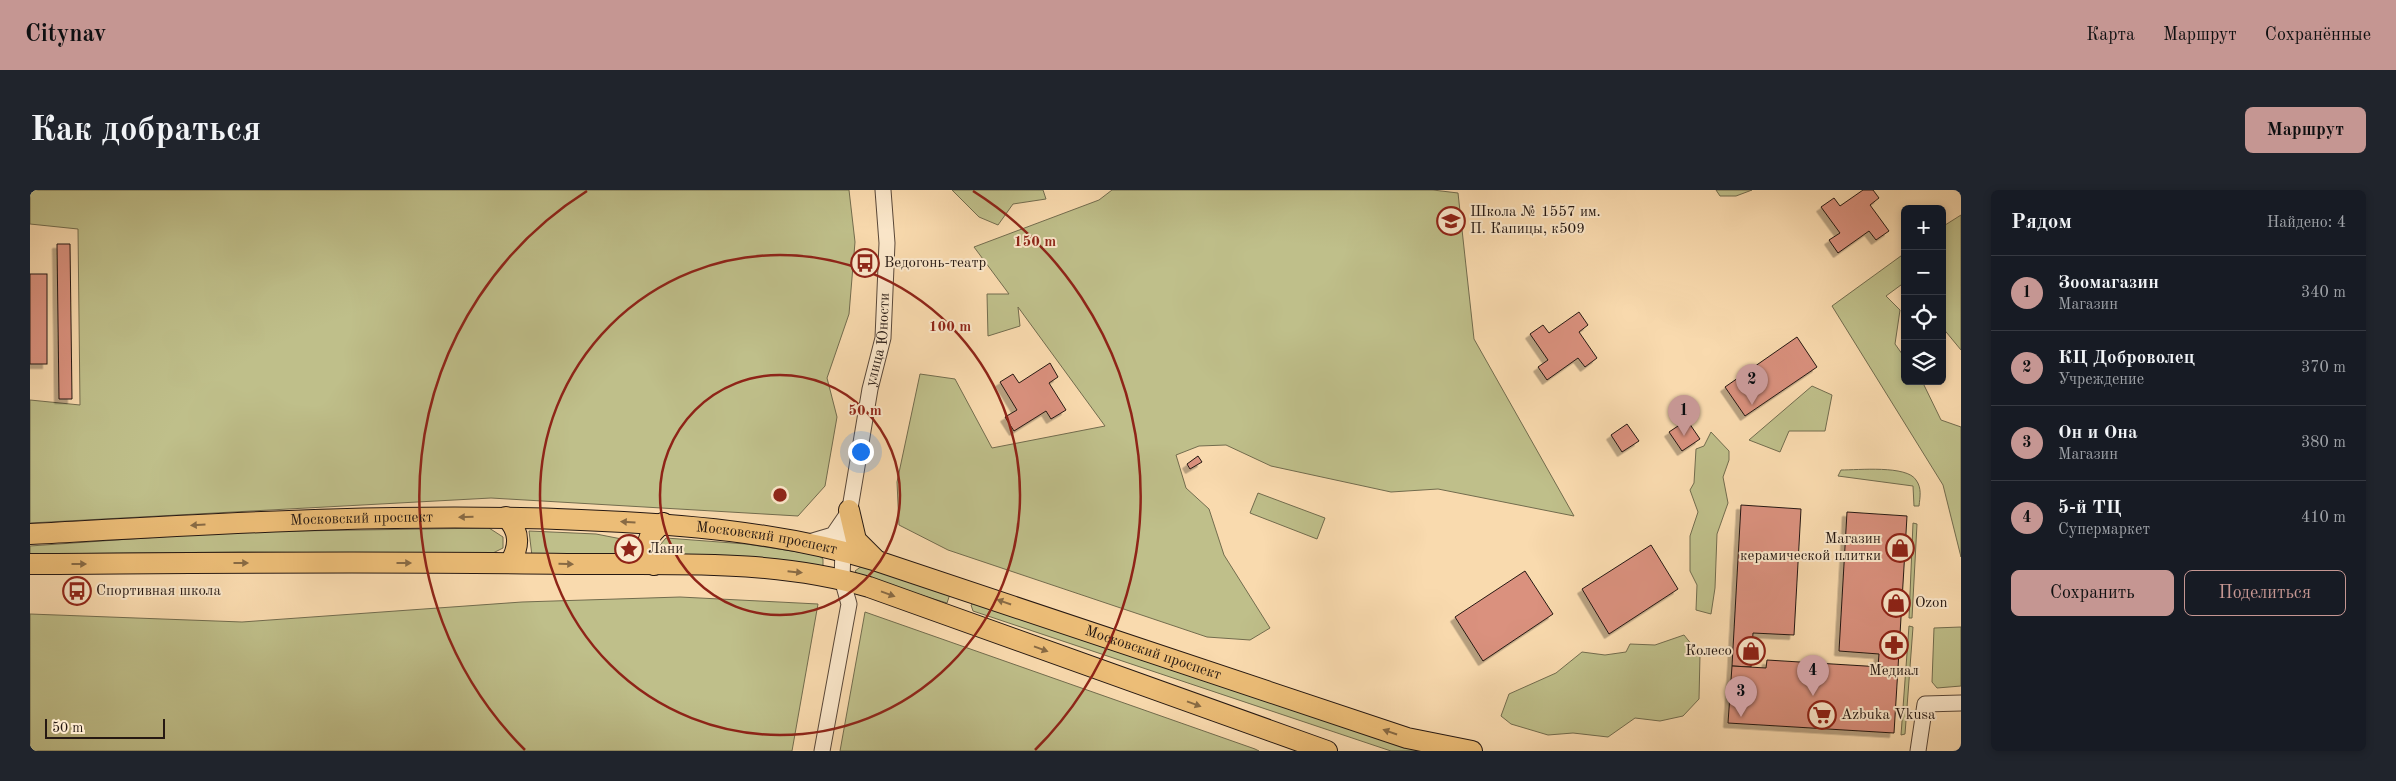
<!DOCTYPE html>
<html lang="ru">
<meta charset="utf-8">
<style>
:root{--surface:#171b24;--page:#20242c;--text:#f1f3f6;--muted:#9ea1a6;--line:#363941;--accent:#c59692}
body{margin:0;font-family:"Old Standard TT",serif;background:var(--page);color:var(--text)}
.controls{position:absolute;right:15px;top:15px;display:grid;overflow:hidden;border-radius:8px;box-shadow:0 2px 8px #0003}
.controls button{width:45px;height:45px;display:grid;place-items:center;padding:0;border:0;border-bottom:1px solid var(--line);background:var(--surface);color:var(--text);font:25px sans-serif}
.scale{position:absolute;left:15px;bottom:12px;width:120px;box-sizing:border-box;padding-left:5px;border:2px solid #251812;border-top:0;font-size:14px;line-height:18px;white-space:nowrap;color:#251812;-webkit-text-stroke:4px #fbe7ca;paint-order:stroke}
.you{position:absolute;left:830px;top:261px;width:18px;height:18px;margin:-12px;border:4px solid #fff;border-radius:50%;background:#1a73e8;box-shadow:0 0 0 8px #1a73e833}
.badge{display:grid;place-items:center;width:32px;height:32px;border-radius:50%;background:var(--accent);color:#111;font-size:16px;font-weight:700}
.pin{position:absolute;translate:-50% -41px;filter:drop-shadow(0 1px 2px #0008)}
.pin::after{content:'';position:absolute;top:26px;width:18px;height:15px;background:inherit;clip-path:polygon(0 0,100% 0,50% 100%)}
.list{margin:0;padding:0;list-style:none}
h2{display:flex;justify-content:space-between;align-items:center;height:65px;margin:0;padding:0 20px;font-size:21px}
h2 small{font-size:16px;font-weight:400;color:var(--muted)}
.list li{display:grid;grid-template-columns:32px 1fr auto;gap:15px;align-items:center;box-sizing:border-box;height:75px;padding:0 20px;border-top:1px solid var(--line)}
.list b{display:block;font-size:19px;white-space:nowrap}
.list p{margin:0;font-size:16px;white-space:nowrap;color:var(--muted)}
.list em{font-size:16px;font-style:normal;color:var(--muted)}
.actions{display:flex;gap:10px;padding:15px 20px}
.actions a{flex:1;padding:11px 0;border:1px solid var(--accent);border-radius:8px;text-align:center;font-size:18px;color:var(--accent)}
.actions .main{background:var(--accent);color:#111}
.icon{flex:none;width:28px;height:28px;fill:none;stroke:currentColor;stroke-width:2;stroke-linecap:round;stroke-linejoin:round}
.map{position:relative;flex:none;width:1931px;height:561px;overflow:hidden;border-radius:8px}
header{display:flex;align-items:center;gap:30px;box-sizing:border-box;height:70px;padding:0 25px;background:var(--accent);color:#111}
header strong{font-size:24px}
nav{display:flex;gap:28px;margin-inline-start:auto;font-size:18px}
.intro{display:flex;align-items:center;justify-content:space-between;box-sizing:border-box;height:120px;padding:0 30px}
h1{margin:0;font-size:35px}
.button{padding:12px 22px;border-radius:8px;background:var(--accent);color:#111;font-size:18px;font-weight:700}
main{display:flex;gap:30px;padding:0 30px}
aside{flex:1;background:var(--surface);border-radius:8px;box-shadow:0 2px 8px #0003}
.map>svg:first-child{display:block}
</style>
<header>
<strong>Citynav</strong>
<nav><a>Карта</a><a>Маршрут</a><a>Сохранённые</a></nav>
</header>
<div class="intro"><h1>Как добраться</h1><a class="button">Маршрут</a></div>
<main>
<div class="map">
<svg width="1931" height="561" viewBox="0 0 1931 561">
<defs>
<filter id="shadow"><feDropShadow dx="-4.5" dy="4.5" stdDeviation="0" flood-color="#0004"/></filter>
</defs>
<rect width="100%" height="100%" fill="#f9daae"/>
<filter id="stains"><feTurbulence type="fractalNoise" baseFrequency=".004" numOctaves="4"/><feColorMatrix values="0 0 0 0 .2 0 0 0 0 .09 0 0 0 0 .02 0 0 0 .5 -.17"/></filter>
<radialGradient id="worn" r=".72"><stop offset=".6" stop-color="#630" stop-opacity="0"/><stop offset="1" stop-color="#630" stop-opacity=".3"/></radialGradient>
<g fill="#bfbf8a" stroke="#726c4e">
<polygon points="0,0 819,0 825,52 819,124 797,188 807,227 795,296 768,326 461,308 0,333 0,210 50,215 48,39 0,34"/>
<polygon points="922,0 1013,0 1016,9 983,14 968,35 949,27"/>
<polygon points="1082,0 1403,0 1428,3 1444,149 1544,326 1408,299 1361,302 1241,276 1196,255 1169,256 1146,265 1156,298 1179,319 1194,365 1240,438 1220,450 1177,447 918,360 869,335 867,292 890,184 925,189 962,258 1075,236 988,117 990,136 958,146 957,104 979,104 944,57 1069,10"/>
<polygon points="1686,0 1722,0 1706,6 1690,6"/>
<polygon points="1931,25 1931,160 1912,137 1912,37"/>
<polygon points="1875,63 1875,92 1856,106 1870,120 1865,154 1875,168 1875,191 1892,191 1911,230 1931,237 1931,367 1913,295 1802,116"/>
<polygon points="1782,196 1802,205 1795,241 1759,241 1750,262 1719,250"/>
<polygon points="1681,242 1699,261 1699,270 1693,287 1698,313 1687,344 1685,398 1681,424 1666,420 1667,395 1660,381 1660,346 1668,322 1660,300 1664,293 1666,259 1674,256"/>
<path d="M1811,280C1828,280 1877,275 1886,290C1892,298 1890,307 1889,316H1884L1883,296L1808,286Z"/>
<polygon points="1228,303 1295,328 1287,349 1220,323"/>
<polygon points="1883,333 1887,334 1882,428 1879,428"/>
<polygon points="459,338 473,347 473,358 461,364 210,362 0,364 0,356 201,342"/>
<polygon points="499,341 566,344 607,352 607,368 502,366"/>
<polygon points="636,348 716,354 788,365 793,369 793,375 787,378 635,368 629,362 630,355"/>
<polygon points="832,376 920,404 917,413 831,387 825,381"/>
<polygon points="650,407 788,414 762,561 0,561 0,424 212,432 492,412"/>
<polygon points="945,412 1399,561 1361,561 943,421 941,415"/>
<polygon points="835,422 1225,559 1229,561 810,561"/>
<polygon points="1879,436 1883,437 1875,544 1871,545"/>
<polygon points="1931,437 1931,496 1907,498 1902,492 1904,438"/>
<polygon points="1654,445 1670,465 1669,509 1653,526 1630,531 1605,528 1578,547 1543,543 1518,545 1481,534 1471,526 1479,504 1526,483 1552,462 1575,465 1596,462 1600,454 1625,455"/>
</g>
<g fill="#da917e" stroke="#251812" filter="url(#shadow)">
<polygon points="1833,0 1843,0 1849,8 1840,15 1859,41 1846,50 1839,41 1808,63 1799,50 1810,43 1791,17 1804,8 1810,16"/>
<polygon points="27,54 40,54 42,209 29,209"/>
<rect x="0" y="84" width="17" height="90"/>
<polygon points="1549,122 1558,135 1549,142 1567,168 1555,177 1548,168 1517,190 1508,177 1518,170 1500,144 1513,135 1519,143"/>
<polygon points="1767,147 1787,177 1715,226 1695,197"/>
<polygon points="1020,173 1028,187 1019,193 1036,220 1021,229 1016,221 984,241 975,227 987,220 970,192 983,184 989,193"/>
<polygon points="1657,230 1670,249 1652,261 1639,242"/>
<polygon points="1597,234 1609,251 1592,262 1581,245"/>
<polygon points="1168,266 1172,272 1160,279 1157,274"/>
<polygon points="1711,315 1771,319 1764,445 1723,443 1721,477 1702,476"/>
<polygon points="1817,322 1877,326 1868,478 1848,477 1849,464 1809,461"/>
<polygon points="1621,355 1648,399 1579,444 1552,399"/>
<polygon points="1495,381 1523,424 1453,471 1425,427"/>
<polygon points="1737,470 1868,478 1864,543 1698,533 1702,476 1736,478"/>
</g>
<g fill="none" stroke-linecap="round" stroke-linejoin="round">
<defs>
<g id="minor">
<polyline points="776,353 803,345 816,326"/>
<path id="s1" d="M792,561L819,414L812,389L813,360L840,199L853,148L857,53L853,0"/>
<polyline points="1888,561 1895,514 1931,513"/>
</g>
<g id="major">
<polyline points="819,320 826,350 845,369"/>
<path d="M476,327C490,341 490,356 480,373"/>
<path id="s2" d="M0,344C184,334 367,322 551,330C651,334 751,342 847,371L1377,548L1442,561"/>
<path d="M0,374C179,373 358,371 537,374C636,375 742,368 839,397L1297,561"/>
<path d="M624,375C613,357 616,346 633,333"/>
</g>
</defs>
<use href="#minor" stroke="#5a4839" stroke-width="17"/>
<use href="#major" stroke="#251812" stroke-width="22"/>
<use href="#minor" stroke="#fbe7ca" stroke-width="15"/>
<use href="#major" stroke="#ecbd77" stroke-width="20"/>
</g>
<defs><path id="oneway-solid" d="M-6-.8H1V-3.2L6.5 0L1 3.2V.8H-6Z" transform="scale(1.25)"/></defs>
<g fill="#886a44">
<use href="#oneway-solid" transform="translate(436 327) rotate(179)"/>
<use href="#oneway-solid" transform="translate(598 332) rotate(-177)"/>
<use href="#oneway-solid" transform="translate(168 335) rotate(177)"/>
<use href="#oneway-solid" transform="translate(211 373)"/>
<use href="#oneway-solid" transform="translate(374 373)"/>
<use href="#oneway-solid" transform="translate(49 374)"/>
<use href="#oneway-solid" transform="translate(536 374) rotate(1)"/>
<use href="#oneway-solid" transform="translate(765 382) rotate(6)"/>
<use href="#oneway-solid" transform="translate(858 404) rotate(20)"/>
<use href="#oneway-solid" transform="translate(974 412) rotate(-161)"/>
<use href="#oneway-solid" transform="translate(1011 459) rotate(20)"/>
<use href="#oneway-solid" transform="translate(1164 514) rotate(20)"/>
<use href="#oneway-solid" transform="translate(1360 542) rotate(-161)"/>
</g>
<g fill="none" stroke="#8f2418" stroke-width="2.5">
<circle cx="750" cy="305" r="120"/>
<circle cx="750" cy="305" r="240"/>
<path d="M495 560A360 360 0 0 1 557 1M943 1A360 360 0 0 1 1005 560"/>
</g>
<defs>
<symbol id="school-ring" viewBox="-11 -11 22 22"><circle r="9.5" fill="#fbe7ca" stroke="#8f2418" stroke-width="1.5"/><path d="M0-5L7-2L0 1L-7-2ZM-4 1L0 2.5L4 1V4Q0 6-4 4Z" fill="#8f2418"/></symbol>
<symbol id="bus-ring" viewBox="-11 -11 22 22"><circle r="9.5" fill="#fbe7ca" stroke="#8f2418" stroke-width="1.5"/><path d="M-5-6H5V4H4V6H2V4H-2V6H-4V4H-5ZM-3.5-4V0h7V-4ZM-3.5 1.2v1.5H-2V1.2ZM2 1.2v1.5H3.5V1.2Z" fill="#8f2418"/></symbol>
<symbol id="shop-ring" viewBox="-11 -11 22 22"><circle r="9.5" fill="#fbe7ca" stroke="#8f2418" stroke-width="1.5"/><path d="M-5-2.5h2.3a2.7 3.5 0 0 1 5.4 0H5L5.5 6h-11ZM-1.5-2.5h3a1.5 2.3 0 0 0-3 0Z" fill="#8f2418"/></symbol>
<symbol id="sight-ring" viewBox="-11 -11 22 22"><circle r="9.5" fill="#fbe7ca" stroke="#8f2418" stroke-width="1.5"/><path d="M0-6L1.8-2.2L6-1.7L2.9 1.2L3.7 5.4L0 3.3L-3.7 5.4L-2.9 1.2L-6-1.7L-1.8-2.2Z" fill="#8f2418"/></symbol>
<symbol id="pharmacy-ring" viewBox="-11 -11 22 22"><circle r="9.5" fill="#fbe7ca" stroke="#8f2418" stroke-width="1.5"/><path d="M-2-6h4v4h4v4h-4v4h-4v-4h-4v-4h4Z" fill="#8f2418"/></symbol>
<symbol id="supermarket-ring" viewBox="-11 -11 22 22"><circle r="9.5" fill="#fbe7ca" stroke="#8f2418" stroke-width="1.5"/><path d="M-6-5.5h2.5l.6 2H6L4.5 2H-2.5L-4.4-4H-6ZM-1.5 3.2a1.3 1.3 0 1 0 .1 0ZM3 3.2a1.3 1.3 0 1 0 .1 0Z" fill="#8f2418"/></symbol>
</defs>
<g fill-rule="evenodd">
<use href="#school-ring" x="1405" y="15" width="32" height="32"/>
<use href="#bus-ring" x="819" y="57" width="32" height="32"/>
<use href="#shop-ring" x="1854" y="342" width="32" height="32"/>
<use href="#sight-ring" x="583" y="343" width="32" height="32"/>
<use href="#bus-ring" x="31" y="385" width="32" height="32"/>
<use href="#shop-ring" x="1850" y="397" width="32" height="32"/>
<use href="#pharmacy-ring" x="1848" y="439" width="32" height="32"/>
<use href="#shop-ring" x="1705" y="445" width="32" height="32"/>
<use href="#supermarket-ring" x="1776" y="509" width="32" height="32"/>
</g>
<g text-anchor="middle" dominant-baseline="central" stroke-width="4" stroke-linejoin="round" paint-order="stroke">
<g font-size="15" fill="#251812" stroke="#fbe7ca" text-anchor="start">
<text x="1440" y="22">Школа № 1557 им.<tspan x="1440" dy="17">П. Капицы, к509</tspan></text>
<text x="854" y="73">Ведогонь-театр</text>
<text x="1851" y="349" text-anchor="end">Магазин<tspan x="1851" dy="17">керамической плитки</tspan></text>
<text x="618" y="359">Лани</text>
<text x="66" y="401">Спортивная школа</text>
<text x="1885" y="413">Ozon</text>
<text x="1702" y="461" text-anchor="end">Колесо</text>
<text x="1864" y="481" text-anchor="middle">Медиал</text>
<text x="1811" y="525">Azbuka Vkusa</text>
</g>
<g font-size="15" fill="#251812" stroke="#fbe7ca">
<text stroke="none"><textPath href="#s1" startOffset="418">улица Юности</textPath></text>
<text stroke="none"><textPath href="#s2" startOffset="332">Московский проспект</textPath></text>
<text stroke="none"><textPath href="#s2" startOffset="738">Московский проспект</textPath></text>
<text stroke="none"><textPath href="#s2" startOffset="1142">Московский проспект</textPath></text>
</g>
</g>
<circle cx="750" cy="305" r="8" fill="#8f2418" stroke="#fbe7ca" stroke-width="2.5"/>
<g font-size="15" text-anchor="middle" font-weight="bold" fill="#8f2418" stroke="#fbe7ca" stroke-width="4" stroke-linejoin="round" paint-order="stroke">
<text x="1005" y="56">150 m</text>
<text x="920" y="141">100 m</text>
<text x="835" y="225">50 m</text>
</g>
<rect width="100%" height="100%" filter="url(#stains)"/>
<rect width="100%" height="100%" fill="url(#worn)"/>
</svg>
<div class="controls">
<button>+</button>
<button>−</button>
<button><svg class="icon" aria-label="locate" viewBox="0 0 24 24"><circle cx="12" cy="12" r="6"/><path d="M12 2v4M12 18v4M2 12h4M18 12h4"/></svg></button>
<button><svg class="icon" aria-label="layers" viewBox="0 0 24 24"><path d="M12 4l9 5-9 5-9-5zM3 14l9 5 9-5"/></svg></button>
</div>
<div class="scale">50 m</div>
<div class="you"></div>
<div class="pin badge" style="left:1654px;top:246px">1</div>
<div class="pin badge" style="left:1722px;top:215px">2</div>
<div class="pin badge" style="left:1711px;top:527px">3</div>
<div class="pin badge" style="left:1783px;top:506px">4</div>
</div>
<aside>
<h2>Рядом<small>Найдено: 4</small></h2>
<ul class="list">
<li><span class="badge">1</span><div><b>Зоомагазин</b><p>Магазин</p></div><em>340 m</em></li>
<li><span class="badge">2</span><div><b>КЦ Доброволец</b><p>Учреждение</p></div><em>370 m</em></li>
<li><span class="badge">3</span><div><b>Он и Она</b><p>Магазин</p></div><em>380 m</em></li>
<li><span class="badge">4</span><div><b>5-й ТЦ</b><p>Супермаркет</p></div><em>410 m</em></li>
</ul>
<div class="actions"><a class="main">Сохранить</a><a>Поделиться</a></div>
</aside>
</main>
